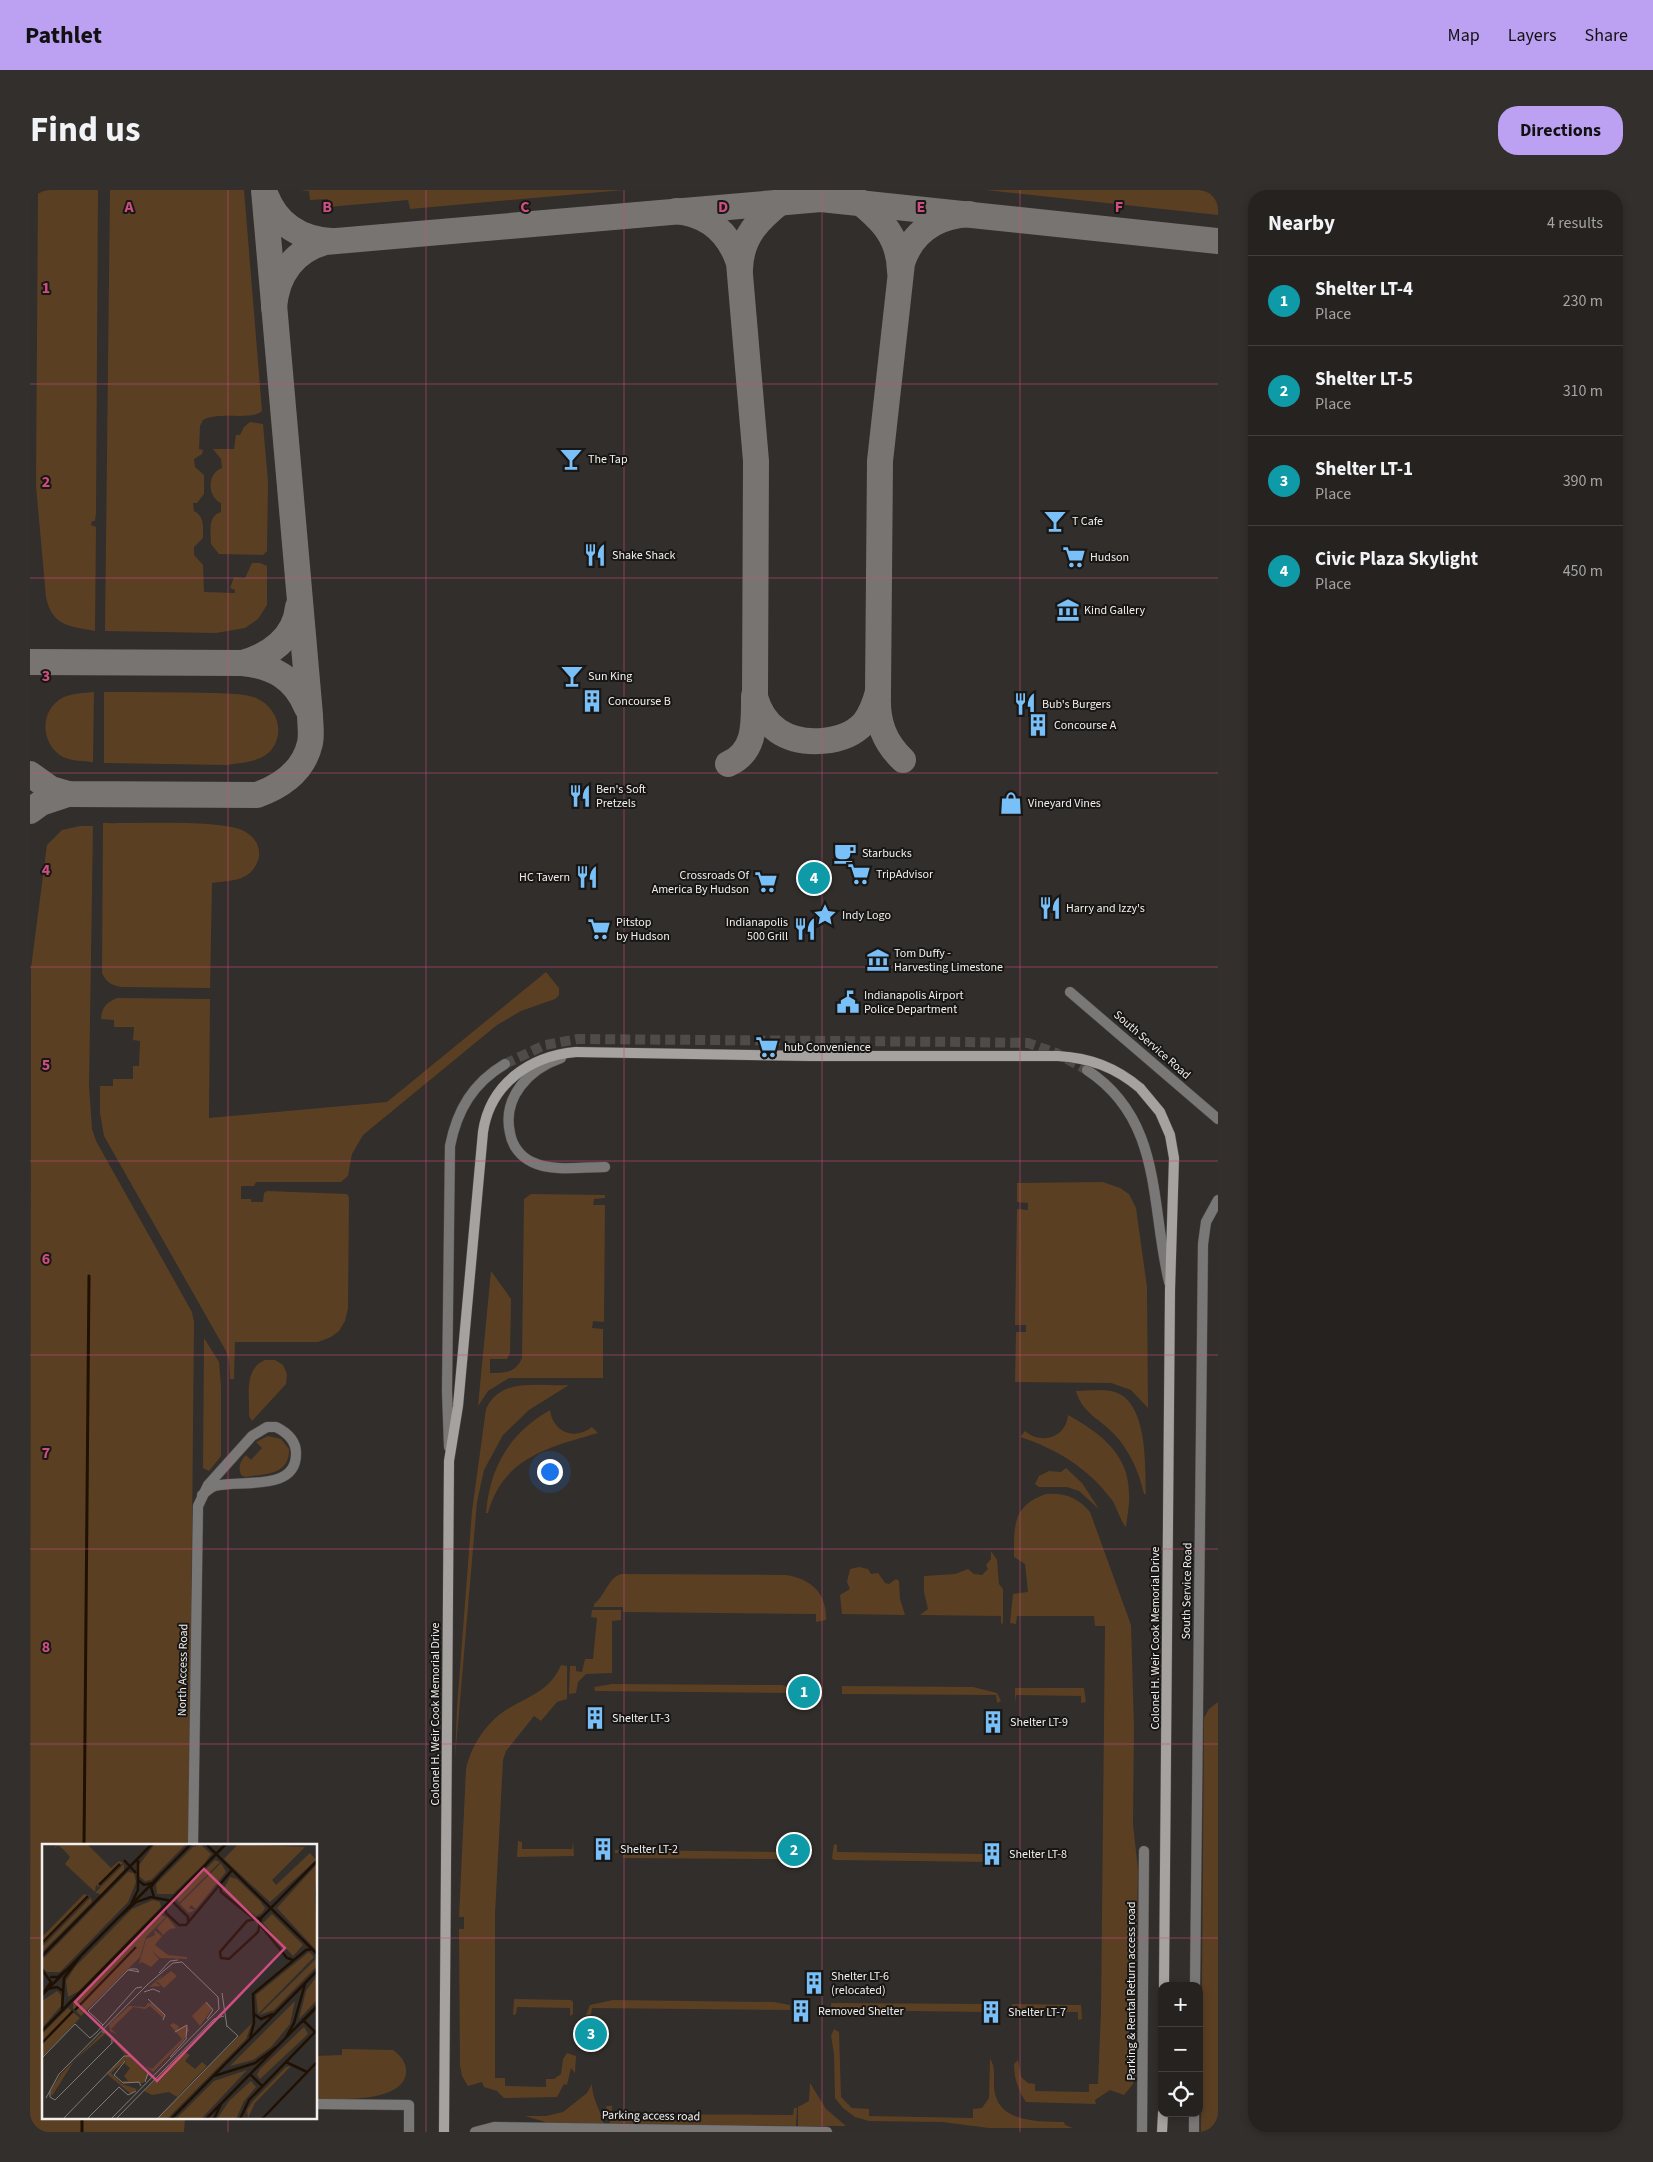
<!DOCTYPE html>
<meta charset="utf-8">
<style>
:root{--surface:#262220;--page:#322f2d;--text:#f1f3f6;--muted:#a4a4a5;--line:#423f3e;--accent:#bca0f2}
body{margin:0;font-family:"Source Sans 3",sans-serif;background:var(--page);color:var(--text)}
.controls{position:absolute;right:15px;bottom:15px;display:grid;overflow:hidden;border-radius:10px;box-shadow:0 2px 8px #0003}
.controls button{width:45px;height:45px;display:grid;place-items:center;padding:0;border:0;border-bottom:1px solid var(--line);background:var(--surface);color:var(--text);font:25px sans-serif}
.you{position:absolute;left:519px;top:1281px;width:18px;height:18px;margin:-12px;border:4px solid #fff;border-radius:50%;background:#1a73e8;box-shadow:0 0 0 8px #1a73e833}
.badge{display:grid;place-items:center;width:32px;height:32px;border-radius:50%;background:var(--accent);color:#fff;font-size:16px;font-weight:700}
.pin{position:absolute;translate:-50% -50%;border:2px solid #fff;box-shadow:0 1px 5px #0006}
.list{margin:0;padding:0;list-style:none}
h2{display:flex;justify-content:space-between;align-items:center;height:65px;margin:0;padding:0 20px;font-size:21px}
h2 small{font-size:16px;font-weight:400;color:var(--muted)}
.list li{display:grid;grid-template-columns:32px 1fr auto;gap:15px;align-items:center;box-sizing:border-box;height:90px;padding:0 20px;border-top:1px solid var(--line)}
.list b{display:block;font-size:19px;white-space:nowrap}
.list p{margin:0;font-size:16px;white-space:nowrap;color:var(--muted)}
.list em{font-size:16px;font-style:normal;color:var(--muted)}
.icon{flex:none;width:28px;height:28px;fill:none;stroke:currentColor;stroke-width:2;stroke-linecap:round;stroke-linejoin:round}
.map{position:relative;flex:none;width:1188px;height:1942px;overflow:hidden;border-radius:20px}
header{display:flex;align-items:center;gap:30px;box-sizing:border-box;height:70px;padding:0 25px;background:var(--accent);color:#111}
header strong{font-size:24px}
nav{display:flex;gap:28px;margin-inline-start:auto;font-size:18px}
.intro{display:flex;align-items:center;justify-content:space-between;box-sizing:border-box;height:120px;padding:0 30px}
h1{margin:0;font-size:35px}
.button{padding:12px 22px;border-radius:20px;background:var(--accent);color:#111;font-size:18px;font-weight:700}
main{display:flex;gap:30px;padding:0 30px}
aside{flex:1;background:var(--surface);border-radius:20px;box-shadow:0 2px 8px #0003}
.map>svg:first-child{display:block}
</style>
<header>
<strong>Pathlet</strong>
<nav><a>Map</a><a>Layers</a><a>Share</a></nav>
</header>
<div class="intro"><h1>Find us</h1><a class="button">Directions</a></div>
<main>
<div class="map">
<svg width="1188" height="1942" viewBox="0 0 1188 1942">
<rect width="100%" height="100%" fill="#322e2b"/>
<g fill="#5b3f23">
<path d="M8,0H68L66,323L65,331H62L61,335L66,337L65,441C39,436 22,436 16,407L6,296Z"/>
<path d="M80,0H214L232,221C222,231 189,221 173,230L170,236L169,259L173,260L172,264L164,269L165,277L174,285V304L167,313H163L164,321C175,327 173,337 173,348L164,357V365L173,375L174,402L205,403V400L200,398L204,387L215,388L222,373H230L237,376V415L228,429L215,438L186,443L75,441Z"/>
<polygon points="270,0 594,0 380,19 378,10 298,17 298,9 280,10 279,1"/>
<polygon points="955,0 1188,0 1188,25"/>
<path d="M220,232L233,234L238,292L237,361L233,365L189,364L181,354C181,343 177,326 191,322V313C177,307 177,283 192,278L191,269L183,259H204L206,245H210L214,237Z"/>
<path d="M64,502L63,572C53,571 41,571 33,567C10,554 9,519 34,507C43,503 54,503 64,502Z"/>
<path d="M74,502C111,502 148,502 185,503C198,504 214,503 226,508C243,515 253,534 246,552C238,572 215,572 197,575L74,573Z"/>
<path d="M73,633C104,634 190,629 214,641C226,647 233,660 227,673C218,692 201,690 182,693L180,798L91,797C81,795 76,792 72,783Z"/>
<polygon points="50,636 63,636 59,896 62,939 66,951 162,1122 164,1132 159,1656 14,1656 14,1928 155,1928 154,1942 0,1942 1,778 17,655 32,640"/>
<path d="M516,782L529,798V805L525,809L491,821L467,835L333,945L322,964L318,986L311,992H226L224,996H211V1009H221V1012H233L234,1003L237,1001L317,1004L319,1007L318,1118L315,1131L309,1141L301,1147L288,1152H205L204,1189H200L199,1170L196,1161L74,946L70,923V896H83V889H103V876H109L110,851L103,850L104,837H84V830L71,829C72,817 76,813 87,808L180,809L179,928L357,912Z"/>
<polygon points="1073,992 1090,998 1099,1004 1106,1018 1117,1097 1118,1218 1101,1200 1081,1193 985,1192 986,1142 996,1142 996,1135 985,1135 987,1019 998,1020 998,1013 987,1012 987,993"/>
<path d="M501,1004L575,1005V1008L564,1009L563,1015H575L574,1132L563,1131L562,1138L573,1139V1188H479L458,1201L448,1216L461,1081L481,1109L480,1163L477,1169H460V1183C474,1183 486,1183 492,1168L494,1009Z"/>
<polygon points="174,1148 189,1172 191,1196 191,1266 179,1281 173,1278"/>
<path d="M235,1170H245L253,1175L257,1184L256,1194L222,1231L219,1226C220,1207 213,1179 235,1170Z"/>
<path d="M539,1195L499,1220L473,1245L454,1280L447,1312L425,1569L427,1518L442,1321L456,1219C471,1186 510,1197 539,1195Z"/>
<path d="M1046,1201C1058,1201 1073,1199 1085,1202C1118,1213 1115,1275 1116,1304H1114C1109,1282 1100,1261 1084,1244C1070,1229 1052,1223 1046,1201Z"/>
<path d="M520,1220C523,1242 544,1251 562,1237L568,1243C520,1257 473,1267 458,1323H456C460,1276 480,1243 520,1220Z"/>
<path d="M1038,1225C1069,1242 1099,1264 1099,1303C1100,1315 1097,1327 1096,1337C1091,1332 1087,1318 1082,1310C1058,1278 1027,1259 990,1247L995,1241C1011,1255 1036,1248 1038,1225Z"/>
<path d="M238,1246L251,1249L259,1259C260,1285 235,1284 215,1287L211,1285C208,1277 210,1271 216,1265L221,1270L232,1258L226,1252Z"/>
<polygon points="1036,1278 1052,1293 1069,1319 1049,1301 1037,1297 1009,1297 1005,1294 1009,1286 1019,1281 1031,1282"/>
<path d="M1016,1304C1034,1302 1049,1308 1060,1322L1101,1435L1104,1537L1103,1635L1108,1679L1104,1887L1103,1894L1094,1905L1080,1900L1065,1910L1066,1914L996,1912C988,1900 984,1888 984,1874L988,1870L991,1887L998,1893L1005,1894V1901L1059,1902V1894H1068L1071,1821L1075,1436H1065L1064,1426H987L986,1434L980,1433L983,1404L998,1402L995,1374L984,1367C984,1336 982,1316 1016,1304Z"/>
<polygon points="961,1361 967,1370 969,1394 973,1399 973,1433 971,1434 971,1426 890,1425 898,1419 894,1402 894,1386 925,1384 938,1379 944,1384 952,1385 958,1379 956,1375 961,1369"/>
<polygon points="829,1377 838,1379 841,1384 848,1383 855,1393 859,1394 866,1389 869,1391 870,1409 875,1425 812,1424 810,1405 820,1399 817,1392 820,1379"/>
<path d="M591,1384L756,1385C782,1389 797,1404 796,1430L786,1432V1424L593,1422V1417H564V1414C575,1406 578,1388 591,1384Z"/>
<polygon points="562,1420 591,1420 591,1430 582,1431 582,1483 556,1484 548,1492 546,1503 539,1504 540,1476 546,1476 546,1481 552,1482 555,1469 563,1469 567,1428 561,1427"/>
<path d="M531,1475L537,1476V1509L527,1512L511,1531L504,1526L476,1561L473,1570L465,1724V1888H475V1896L516,1897V1889H524L531,1884L533,1869L537,1863L546,1866L545,1883L541,1878L537,1895L534,1894L527,1907L474,1908L467,1901L454,1897L452,1892L438,1896L432,1886L430,1875L429,1739H434V1727H429L436,1579C442,1553 458,1530 481,1517C502,1505 521,1499 531,1475Z"/>
<polygon points="582,1494 751,1495 763,1497 763,1503 565,1501 564,1497"/>
<polygon points="793,1496 791,1511 784,1510 784,1504 777,1504 776,1498"/>
<polygon points="812,1496 943,1497 967,1503 971,1511 967,1513 966,1505 812,1504"/>
<polygon points="985,1498 1054,1498 1056,1512 1051,1513 1051,1506 986,1505 985,1513"/>
<polygon points="1188,1512 1188,1942 1171,1942 1174,1528 1179,1519"/>
<polygon points="488,1651 492,1652 492,1659 542,1659 543,1652 544,1666 487,1667"/>
<polygon points="804,1654 807,1655 807,1662 956,1664 957,1656 961,1655 961,1672 804,1670 802,1668"/>
<polygon points="585,1660 762,1662 761,1667 750,1669 596,1668 593,1667 593,1663 585,1663"/>
<polygon points="484,1809 541,1810 543,1812 543,1824 540,1826 540,1818 487,1817 486,1824 483,1825"/>
<polygon points="583,1810 744,1812 760,1815 760,1820 562,1818 561,1825 556,1825 560,1815"/>
<polygon points="801,1813 960,1814 959,1830 955,1830 955,1822 808,1820 805,1820 803,1828 801,1826"/>
<polygon points="983,1814 1051,1815 1052,1829 1048,1830 1048,1822 983,1822 982,1830 980,1817"/>
<path d="M804,1839L809,1842L811,1907L822,1918L839,1919V1926L943,1928V1919L952,1918L959,1908L960,1869C965,1875 964,1886 964,1895C965,1933 1006,1931 1034,1932L1035,1935L1043,1938H959L912,1932L839,1931L825,1927L813,1918L805,1908L804,1864L801,1846Z"/>
<path d="M312,1859L363,1860C371,1866 377,1873 376,1883C373,1913 308,1909 286,1909V1866L312,1865Z"/>
<polygon points="780,1893 796,1919 816,1936 768,1936 768,1917 779,1911"/>
<path d="M562,1894C562,1908 570,1920 574,1934L519,1933L495,1926H516L533,1922L557,1903Z"/>
<polygon points="576,1916 582,1916 582,1924 763,1925 764,1918 767,1918 766,1936 580,1934"/>
</g>
<g fill="none" stroke-linecap="round" stroke-linejoin="round">
<g stroke="#1f1002" stroke-width="3">
<polyline points="54,1656 59,1086"/>
<polyline points="52,1942 52,1928"/>
</g>
<g stroke="#787472" stroke-width="26">
<path d="M236,6C247,34 271,49 301,51"/>
<path d="M827,10C853,31 869,47 870,81"/>
<path d="M646,21C677,24 699,42 709,73L726,271L725,507C729,521 735,532 748,541C772,557 815,554 834,533C842,523 845,513 848,502L850,271L872,73C882,42 907,26 939,24"/>
<path d="M710,79C711,46 729,29 753,10"/>
<path d="M244,117C247,85 264,61 295,52L791,9L1188,51"/>
<path d="M0,472L212,473C243,476 265,488 277,518"/>
<path d="M212,473C239,466 265,448 268,417"/>
<path d="M848,506C847,532 854,552 873,570"/>
<path d="M698,574C726,562 724,533 724,506"/>
<path d="M0,584L21,599L38,604L227,605C252,596 274,580 280,553C282,544 280,534 280,525L234,0"/>
<polyline points="0,621 11,613 38,604"/>
</g>
<polyline stroke="#4f4b48" stroke-width="10" stroke-dasharray="10 5" stroke-linecap="butt" points="475,874 515,855 548,849 937,852 998,853 1026,863 1057,880"/>
<defs>
<g id="street">
<polyline points="1040,802 1188,929"/>
<path d="M531,868C499,879 472,907 480,943C482,956 491,967 502,972C522,982 553,977 575,977"/>
<path d="M1057,880C1133,930 1120,1013 1139,1092"/>
<path d="M419,1257L417,1201L420,956C427,920 443,893 475,874"/>
<path d="M163,1656L168,1316L178,1295L222,1246L237,1237H246C256,1242 266,1250 266,1263C267,1303 209,1289 185,1296C180,1297 176,1302 172,1305"/>
<polyline points="1165,1796 1173,1054 1176,1032 1188,1010"/>
<polyline points="286,1914 379,1915 379,1942"/>
<polyline points="445,1942 464,1937 797,1942"/>
<polyline points="1112,1942 1114,1661"/>
<polyline points="1164,1942 1164,1923"/>
</g>
<g id="secondary">
<polyline points="1110,898 1130,922 1140,945 1144,968 1140,1100 1134,1796"/>
<path d="M414,1942L419,1271L428,1216L453,942C460,894 500,866 546,862"/>
<polyline points="1132,1942 1133,1923"/>
</g>
</defs>
<use href="#street" stroke="#4d4946" stroke-width="11"/>
<use href="#secondary" stroke="#4d4946" stroke-width="11"/>
<use href="#street" stroke="#7a7877" stroke-width="10"/>
<use href="#secondary" stroke="#a5a29f" stroke-width="10"/>
<defs>
<path id="secondary-bridge" d="M546,862L780,866H1028C1060,868 1085,877 1110,898"/>
</defs>
<use href="#secondary-bridge" stroke="#4d4946" stroke-width="11" stroke-linecap="butt"/>
<use href="#secondary-bridge" stroke="#a5a29f" stroke-width="10"/>
</g>
<path fill="none" stroke="#ce4e80" stroke-width="1" stroke-opacity="0.55" d="M198,0V1656M396,0V1942M594,0V1942M792,0V1942M990,0V1942M0,194H1188M0,388H1188M0,583H1188M0,777H1188M0,971H1188M0,1165H1188M0,1359H1188M0,1554H1188M0,1748H14M286,1748H1188M198,1928V1942"/>
<defs>
<symbol id="bar-bare" viewBox="-9 -9 18 18"><path d="M-6-5H6L.8 .8V4.5H3.5V6h-7V4.5H-.8V.8Z" fill="#79bff8" stroke="#181715" stroke-width="2.5" paint-order="stroke"/></symbol>
<symbol id="restaurant-bare" viewBox="-9 -9 18 18"><path d="M-5-6h1v4h1v-4h1v4h1v-4h1v5L-1.5 .5V6h-2V.5L-5-1ZM5-6V6H3V1.5H1.5Q1.5-4 5-6Z" fill="#79bff8" stroke="#181715" stroke-width="2.5" paint-order="stroke"/></symbol>
<symbol id="supermarket-bare" viewBox="-9 -9 18 18"><path d="M-6-5.5h2.5l.6 2H6L4.5 2H-2.5L-4.4-4H-6ZM-1.5 3.2a1.3 1.3 0 1 0 .1 0ZM3 3.2a1.3 1.3 0 1 0 .1 0Z" fill="#79bff8" stroke="#181715" stroke-width="2.5" paint-order="stroke"/></symbol>
<symbol id="museum-bare" viewBox="-9 -9 18 18"><path d="M0-6L6-3V-2H-6V-3ZM-5-1h2V3h-2ZM-1-1h2V3h-2ZM3-1h2V3H3ZM-6 4H6V6H-6Z" fill="#79bff8" stroke="#181715" stroke-width="2.5" paint-order="stroke"/></symbol>
<symbol id="building-bare" viewBox="-9 -9 18 18"><path d="M-4-6H4V6H1V3H-1V6H-4ZM-2.5-4.3h1.7v1.8h-1.7ZM.8-4.3h1.7v1.8H.8ZM-2.5-1h1.7V.8h-1.7ZM.8-1h1.7V.8H.8Z" fill="#79bff8" stroke="#181715" stroke-width="2.5" paint-order="stroke"/></symbol>
<symbol id="shop-bare" viewBox="-9 -9 18 18"><path d="M-5-2.5h2.3a2.7 3.5 0 0 1 5.4 0H5L5.5 6h-11ZM-1.5-2.5h3a1.5 2.3 0 0 0-3 0Z" fill="#79bff8" stroke="#181715" stroke-width="2.5" paint-order="stroke"/></symbol>
<symbol id="cafe-bare" viewBox="-9 -9 18 18"><path d="M-5.5-4.5H6V0H3Q3 3.5 0 3.5H-2.5Q-5.5 3.5-5.5 0ZM3-3.2v2h1.7v-2ZM-6 4.5H4V6H-6Z" fill="#79bff8" stroke="#181715" stroke-width="2.5" paint-order="stroke"/></symbol>
<symbol id="sight-bare" viewBox="-9 -9 18 18"><path d="M0-6L1.8-2.2L6-1.7L2.9 1.2L3.7 5.4L0 3.3L-3.7 5.4L-2.9 1.2L-6-1.7L-1.8-2.2Z" fill="#79bff8" stroke="#181715" stroke-width="2.5" paint-order="stroke"/></symbol>
<symbol id="civic-bare" viewBox="-9 -9 18 18"><path d="M-.6-6.5H3V-4.5H.6V-3L4-1V1h2V6H-6V1h2V-1L-.6-3ZM-1.2 2.5V6h2.4V2.5Z" fill="#79bff8" stroke="#181715" stroke-width="2.5" paint-order="stroke"/></symbol>
</defs>
<g fill-rule="evenodd">
<use href="#bar-bare" x="525" y="253" width="32" height="32"/>
<use href="#bar-bare" x="1009" y="315" width="32" height="32"/>
<use href="#restaurant-bare" x="549" y="349" width="32" height="32"/>
<use href="#supermarket-bare" x="1028" y="351" width="32" height="32"/>
<use href="#museum-bare" x="1022" y="404" width="32" height="32"/>
<use href="#bar-bare" x="526" y="470" width="32" height="32"/>
<use href="#building-bare" x="546" y="495" width="32" height="32"/>
<use href="#restaurant-bare" x="979" y="498" width="32" height="32"/>
<use href="#building-bare" x="992" y="519" width="32" height="32"/>
<use href="#restaurant-bare" x="534" y="590" width="32" height="32"/>
<use href="#shop-bare" x="965" y="597" width="32" height="32"/>
<use href="#cafe-bare" x="799" y="647" width="32" height="32"/>
<use href="#supermarket-bare" x="813" y="668" width="32" height="32"/>
<use href="#restaurant-bare" x="541" y="671" width="32" height="32"/>
<use href="#supermarket-bare" x="720" y="676" width="32" height="32"/>
<use href="#restaurant-bare" x="1004" y="702" width="32" height="32"/>
<use href="#sight-bare" x="779" y="709" width="32" height="32"/>
<use href="#supermarket-bare" x="553" y="723" width="32" height="32"/>
<use href="#restaurant-bare" x="759" y="723" width="32" height="32"/>
<use href="#museum-bare" x="832" y="754" width="32" height="32"/>
<use href="#civic-bare" x="802" y="796" width="32" height="32"/>
<use href="#supermarket-bare" x="721" y="841" width="32" height="32"/>
<use href="#building-bare" x="549" y="1512" width="32" height="32"/>
<use href="#building-bare" x="947" y="1516" width="32" height="32"/>
<use href="#building-bare" x="557" y="1643" width="32" height="32"/>
<use href="#building-bare" x="946" y="1648" width="32" height="32"/>
<use href="#building-bare" x="768" y="1777" width="32" height="32"/>
<use href="#building-bare" x="755" y="1805" width="32" height="32"/>
<use href="#building-bare" x="945" y="1806" width="32" height="32"/>
</g>
<g text-anchor="middle" dominant-baseline="central" stroke-width="4" stroke-linejoin="round" paint-order="stroke">
<g font-size="12" fill="#f2efed" stroke="#181715" text-anchor="start">
<text x="558" y="269">The Tap</text>
<text x="1042" y="331">T Cafe</text>
<text x="582" y="365">Shake Shack</text>
<text x="1060" y="367">Hudson</text>
<text x="1054" y="420">Kind Gallery</text>
<text x="558" y="486">Sun King</text>
<text x="578" y="511">Concourse B</text>
<text x="1012" y="514">Bub's Burgers</text>
<text x="1024" y="535">Concourse A</text>
<text x="566" y="599">Ben's Soft<tspan x="566" dy="14">Pretzels</tspan></text>
<text x="998" y="613">Vineyard Vines</text>
<text x="832" y="663">Starbucks</text>
<text x="846" y="684">TripAdvisor</text>
<text x="719" y="685" text-anchor="end">Crossroads Of<tspan x="719" dy="14">America By Hudson</tspan></text>
<text x="540" y="687" text-anchor="end">HC Tavern</text>
<text x="1036" y="718">Harry and Izzy's</text>
<text x="812" y="725">Indy Logo</text>
<text x="586" y="732">Pitstop<tspan x="586" dy="14">by Hudson</tspan></text>
<text x="758" y="732" text-anchor="end">Indianapolis<tspan x="758" dy="14">500 Grill</tspan></text>
<text x="864" y="763">Tom Duffy -<tspan x="864" dy="14">Harvesting Limestone</tspan></text>
<text x="834" y="805">Indianapolis Airport<tspan x="834" dy="14">Police Department</tspan></text>
<text x="754" y="857">hub Convenience</text>
<text x="582" y="1528">Shelter LT-3</text>
<text x="980" y="1532">Shelter LT-9</text>
<text x="590" y="1659">Shelter LT-2</text>
<text x="979" y="1664">Shelter LT-8</text>
<text x="801" y="1786">Shelter LT-6<tspan x="801" dy="14">(relocated)</tspan></text>
<text x="788" y="1821">Removed Shelter</text>
<text x="978" y="1822">Shelter LT-7</text>
</g>
<g font-size="12" fill="#f2efed" stroke="#181715">
<text transform="translate(1122 855) rotate(41)">South Service Road</text>
<text transform="translate(1157 1401) rotate(-89)">South Service Road</text>
<text transform="translate(1125 1448) rotate(-90)">Colonel H. Weir Cook Memorial Drive</text>
<text transform="translate(153 1480) rotate(-89)">North Access Road</text>
<text transform="translate(405 1524) rotate(-90)">Colonel H. Weir Cook Memorial Drive</text>
<text transform="translate(1101 1801) rotate(-90)">Parking &amp; Rental Return access road</text>
<text transform="translate(621 1926) rotate(1)">Parking access road</text>
</g>
</g>
<g transform="translate(12 1654)">
<rect width="275" height="275" fill="#322e2b"/>
<path d="M15,0H45L69,24L77,17L81,19L58,43L54,41L53,48L23,20L28,13L23,7L16,1L11,5ZM113,0H144L109,36L103,37L97,32V21ZM196,0L263,3L230,36L234,41L268,9L274,16L228,58L182,15ZM159,1L169,10L162,20L131,50H115L114,40L151,3ZM173,16L178,18L137,59L135,55L142,46ZM179,19L184,28L154,65L149,61L147,64L153,66L147,69L138,60ZM82,20V26L59,50L53,49ZM275,20L273,50L275,107L235,64ZM86,28L92,29L94,38L86,58L18,128H5L0,123V116ZM188,33L195,35L218,57L223,64L220,69L214,72L181,46ZM42,50L48,52L0,101V93ZM49,53L50,58L0,108V103ZM111,56L118,58L119,63L37,147L26,153L24,137L33,123L90,65ZM230,70L261,101L251,112L221,79ZM119,71L124,73L104,93L98,113L39,172L31,164V159ZM125,73L134,84L128,85L121,91L115,84ZM112,86L120,92L113,101L126,111L145,113V115L118,114L110,107L117,115L109,123L100,118L97,120L104,95L113,91ZM267,108L272,113L216,170L214,151ZM275,114V122L232,166L217,171ZM129,127L135,132L122,144L116,138H113L119,142L107,143L87,161L122,130L116,137ZM275,132V156L257,175L264,147ZM15,147L19,151V162L0,184V157ZM253,157L248,180L229,203L211,216L188,222ZM164,158L170,165L158,182L150,172ZM106,159H110L122,170L121,174L108,162L103,165L91,163L69,185L76,191L68,187L67,181L87,162L103,163ZM26,164L38,174L0,213V190ZM131,179L137,182L136,185L144,181L147,186L142,196L111,228L103,222L110,225L140,195L128,181ZM210,179L204,195L125,275H115ZM262,183L266,190L218,235L215,231L218,225ZM61,188L65,189L70,196L68,199L69,195L63,190L32,217L10,252L8,247L19,230ZM72,195L85,209L79,214L86,210L107,232L101,239H82L80,237H86L82,232L88,224L83,220L84,216L69,229L80,240L95,245L89,250L65,230L83,210L72,198L69,201ZM141,207L148,211L143,217L153,225L160,218L165,222L135,253L127,248L110,251L102,247ZM249,222L213,259L206,274L205,266L211,257L244,223ZM205,226L159,275H134L172,237ZM209,237L214,243L202,257L194,275H175L187,257Z" fill="#5b3f23"/>
<path fill="none" stroke="#1f1002" stroke-width="2.5" d="M164,0L275,110M82,16L94,29M96,36L102,41L110,39M178,40L179,48L212,75M57,41L78,20M112,53L109,43L120,29M89,60L96,46V16M123,63L124,69L137,81H144L190,26M76,74L94,58L109,53L130,57L146,73V79M219,74L205,77L178,108L179,114L187,115L216,88L219,74L275,17M219,82L245,114L251,116M0,99L46,52M0,112L110,0M0,126L9,138L0,151M8,133H16L24,126M6,145L15,143L21,147M0,151L149,0M20,166L22,134L41,109M33,166L94,103M212,170L219,175L231,170M260,178L275,163M259,179L261,176L273,188M0,187L184,0M208,194L212,179L211,150L264,106L270,105M243,195L252,179L263,140M0,199L31,167M244,218L265,228M208,230L220,242M172,232L213,219L237,201M129,275L275,127M164,275L275,162M172,275L179,260M198,275L207,256L275,186M220,275L275,218"/>
<path fill="none" stroke="#7f7b79" stroke-width="1" d="M117,129L128,117L136,116M102,148L111,145L118,148M180,149L185,183M106,155L123,171L121,176M164,158L171,166L165,175M61,181L94,144L100,143M60,188H65L106,229L103,238M133,188L145,181L144,194M128,213L145,194M0,214L33,180L48,194L55,188L61,181L46,167L86,126H87L88,125H95L97,128L87,126M83,217L72,231L81,239L97,238L99,242M8,247V253L13,256L70,199V194M4,254L17,230L106,140L131,119L140,118L176,153L177,165L69,275M21,275L82,212H89M45,275L77,243L86,251L94,247M74,275L172,175L182,172M115,275L196,192L185,182"/>
<path fill="#ce4e80" fill-opacity="0.15" stroke="#ce4e80" stroke-width="2.5" d="M162,25L243,104L115,237L33,158Z"/>
<rect width="275" height="275" fill="none" stroke="#f2efed" stroke-width="2.5"/>
</g>
<g font-size="16" text-anchor="middle" font-weight="bold" fill="#ce4e80" stroke="#181715" stroke-width="4" stroke-linejoin="round" paint-order="stroke">
<text x="99" y="22">A</text>
<text x="297" y="22">B</text>
<text x="495" y="22">C</text>
<text x="693" y="22">D</text>
<text x="891" y="22">E</text>
<text x="1089" y="22">F</text>
<text x="16" y="103">1</text>
<text x="16" y="297">2</text>
<text x="16" y="491">3</text>
<text x="16" y="685">4</text>
<text x="16" y="880">5</text>
<text x="16" y="1074">6</text>
<text x="16" y="1268">7</text>
<text x="16" y="1462">8</text>
</g>
</svg>
<div class="controls">
<button>+</button>
<button>−</button>
<button><svg class="icon" aria-label="locate" viewBox="0 0 24 24"><circle cx="12" cy="12" r="6"/><path d="M12 2v4M12 18v4M2 12h4M18 12h4"/></svg></button>
</div>
<div class="you"></div>
<div class="pin badge" style="left:774px;top:1502px;background:#0f9aa8">1</div>
<div class="pin badge" style="left:764px;top:1660px;background:#0f9aa8">2</div>
<div class="pin badge" style="left:561px;top:1844px;background:#0f9aa8">3</div>
<div class="pin badge" style="left:784px;top:688px;background:#0f9aa8">4</div>
</div>
<aside>
<h2>Nearby<small>4 results</small></h2>
<ul class="list">
<li><span class="badge" style="background:#0f9aa8">1</span><div><b>Shelter LT-4</b><p>Place</p></div><em>230 m</em></li>
<li><span class="badge" style="background:#0f9aa8">2</span><div><b>Shelter LT-5</b><p>Place</p></div><em>310 m</em></li>
<li><span class="badge" style="background:#0f9aa8">3</span><div><b>Shelter LT-1</b><p>Place</p></div><em>390 m</em></li>
<li><span class="badge" style="background:#0f9aa8">4</span><div><b>Civic Plaza Skylight</b><p>Place</p></div><em>450 m</em></li>
</ul>
</aside>
</main>
